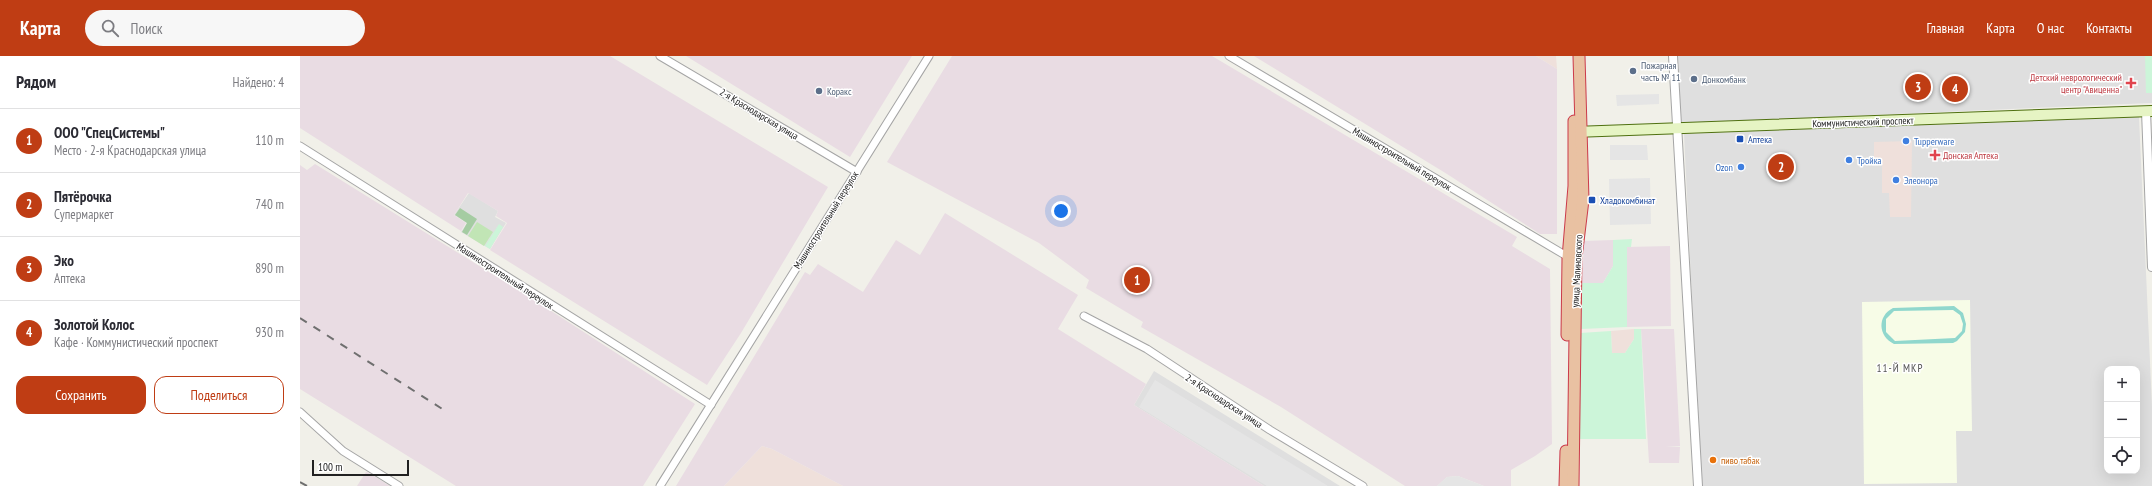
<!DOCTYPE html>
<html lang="ru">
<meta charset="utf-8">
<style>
:root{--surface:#fff;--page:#f7f7f7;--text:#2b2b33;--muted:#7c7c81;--line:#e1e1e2;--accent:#bf3d14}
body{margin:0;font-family:"PT Sans Narrow",sans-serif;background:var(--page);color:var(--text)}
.controls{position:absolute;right:12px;bottom:12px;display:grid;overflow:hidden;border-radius:8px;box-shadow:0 4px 16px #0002}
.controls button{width:36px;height:36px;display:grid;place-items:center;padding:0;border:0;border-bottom:1px solid var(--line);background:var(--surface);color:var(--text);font:20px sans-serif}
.scale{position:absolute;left:12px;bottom:10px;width:97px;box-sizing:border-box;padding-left:4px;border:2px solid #212121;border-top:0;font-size:11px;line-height:14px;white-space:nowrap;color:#212121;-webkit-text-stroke:3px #fff;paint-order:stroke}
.you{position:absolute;left:761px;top:155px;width:14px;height:14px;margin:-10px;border:3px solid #fff;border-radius:50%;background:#1a73e8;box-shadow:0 0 0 6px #1a73e833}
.badge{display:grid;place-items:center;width:26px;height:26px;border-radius:50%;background:var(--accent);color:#fff;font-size:13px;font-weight:700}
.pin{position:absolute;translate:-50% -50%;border:2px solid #fff;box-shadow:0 1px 4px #0006}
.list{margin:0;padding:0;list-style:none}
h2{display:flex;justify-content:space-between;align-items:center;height:52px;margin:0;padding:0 16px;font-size:17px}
h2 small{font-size:13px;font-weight:400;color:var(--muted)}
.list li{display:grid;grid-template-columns:26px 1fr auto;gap:12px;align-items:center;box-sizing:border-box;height:64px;padding:0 16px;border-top:1px solid var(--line)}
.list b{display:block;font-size:15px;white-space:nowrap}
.list p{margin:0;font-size:13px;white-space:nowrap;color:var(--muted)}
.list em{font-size:13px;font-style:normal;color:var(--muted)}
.actions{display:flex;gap:8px;padding:12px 16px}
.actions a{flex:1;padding:9px 0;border:1px solid var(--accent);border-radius:12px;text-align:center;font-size:14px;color:var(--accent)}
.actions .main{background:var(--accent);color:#fff}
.icon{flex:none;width:22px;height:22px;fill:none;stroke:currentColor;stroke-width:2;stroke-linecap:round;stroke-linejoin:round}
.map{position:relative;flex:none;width:1852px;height:430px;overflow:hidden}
header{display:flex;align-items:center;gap:24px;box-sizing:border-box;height:56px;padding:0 20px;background:var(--accent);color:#fff}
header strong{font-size:19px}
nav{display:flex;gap:22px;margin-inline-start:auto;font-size:14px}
.search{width:280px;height:36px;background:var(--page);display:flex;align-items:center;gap:10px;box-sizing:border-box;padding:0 14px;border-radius:22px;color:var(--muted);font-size:15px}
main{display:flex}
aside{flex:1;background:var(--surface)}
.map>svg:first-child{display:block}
</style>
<header>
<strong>Карта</strong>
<div class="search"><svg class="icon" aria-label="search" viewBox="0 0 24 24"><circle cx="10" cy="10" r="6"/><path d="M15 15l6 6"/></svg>Поиск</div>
<nav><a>Главная</a><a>Карта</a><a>О нас</a><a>Контакты</a></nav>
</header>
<main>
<aside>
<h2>Рядом<small>Найдено: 4</small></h2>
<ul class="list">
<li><span class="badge">1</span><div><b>ООО &quot;СпецСистемы&quot;</b><p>Место · 2-я Краснодарская улица</p></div><em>110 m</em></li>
<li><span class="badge">2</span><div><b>Пятёрочка</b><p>Супермаркет</p></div><em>740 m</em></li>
<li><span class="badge">3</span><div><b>Эко</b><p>Аптека</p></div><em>890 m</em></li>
<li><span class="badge">4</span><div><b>Золотой Колос</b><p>Кафе · Коммунистический проспект</p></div><em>930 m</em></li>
</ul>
<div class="actions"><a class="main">Сохранить</a><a>Поделиться</a></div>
</aside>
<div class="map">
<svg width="1852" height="430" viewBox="0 0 1852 430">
<rect width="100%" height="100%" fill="#f1f0e9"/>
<g fill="#dfdfdf" fill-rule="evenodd">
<polygon points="1378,0 1852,0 1852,47 1381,67"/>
<path d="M1839,61L1852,350V430H1401L1384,78ZM1807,313H1837V415H1807Z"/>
<polygon points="169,137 198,155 195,161 206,167 190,193 161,176 167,167 154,159"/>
<polygon points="854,315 1040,430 964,430 834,349"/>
</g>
<g fill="#efe0db">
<polygon points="1236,0 1256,0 1257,13"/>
<polygon points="1612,85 1611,161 1590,161 1589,137 1582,137 1582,102 1574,102 1574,86"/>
<polygon points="1334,273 1334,283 1325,297 1312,297 1311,275"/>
<polygon points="462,390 472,393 543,430 424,430"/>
</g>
<g fill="#e9dce3">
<polygon points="0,0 310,0 528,131 441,277 407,329 190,194 207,167 196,160 198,155 168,137 154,159 166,167 161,175 0,72"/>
<polygon points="386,0 612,0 550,101"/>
<polygon points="652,0 912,0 1217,181 1212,190 1250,213 1252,388 1235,400 1211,414 1211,430 1184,430 1158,420 1147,421 1137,430 1105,430 981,351 841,271 843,266 786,232 789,224 739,187 587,106"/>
<polygon points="954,0 1236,0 1257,13 1257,178 1240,178 1147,118"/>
<polygon points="15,108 242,249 395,348 343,430 156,430 0,333 0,109 7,114"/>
<polygon points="645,157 778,239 758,273 846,328 834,349 964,430 543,430 472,393 462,390 424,430 376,430 505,216 510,219 518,208 563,236 596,184 620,199"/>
<polygon points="1313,184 1313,210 1303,227 1282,227 1284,185"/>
<polygon points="1370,190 1371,270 1327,271 1327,191"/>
<polygon points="1341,273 1374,273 1380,390 1366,390 1380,391 1379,407 1349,407"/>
<polygon points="66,416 67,416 90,430 57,430"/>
</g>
<polygon fill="#f7fce7" points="1670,244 1672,375 1656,375 1657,427 1564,428 1562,246"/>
<polygon fill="#c1e5b5" points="177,166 193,176 184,190 168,180"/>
<polygon fill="#a5cca2" points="160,152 177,163 167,179 162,176 167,167 155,159"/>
<g fill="#ccf5d9">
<polygon points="1845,0 1852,0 1852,37 1846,37"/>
<polygon points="199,168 203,171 190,193 185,190"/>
<polygon points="1332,183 1331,191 1327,191 1327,271 1281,273 1282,227 1303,227 1313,210 1313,184"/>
<polygon points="1334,273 1341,273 1346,383 1278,383 1280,277 1311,275 1312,297 1325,297 1334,283"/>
</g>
<path fill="#90d7cd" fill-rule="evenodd" d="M1654,250L1663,257L1666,268L1665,276L1657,285L1653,287L1594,288C1578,280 1577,260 1593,252ZM1653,254L1660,259L1663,268L1662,275L1655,282L1595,285L1586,276V263L1594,255Z"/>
<g fill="#e5e5e5">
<polygon points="1359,38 1359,48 1317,50 1316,39"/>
<polygon points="1347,89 1348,104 1310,104 1310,89"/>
<polygon points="1350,122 1351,168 1310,169 1309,123"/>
<polygon points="855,324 1028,430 967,430 839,351"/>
<polygon points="1158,420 1184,430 1137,430 1147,421"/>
</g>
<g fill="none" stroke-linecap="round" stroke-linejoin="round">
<defs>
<g id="minor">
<polyline points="360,0 557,116"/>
<polyline points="929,0 1270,202"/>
<polyline points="0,90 411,349"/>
<polyline points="784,260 847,293 970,374 1063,430"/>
<polyline points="0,356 43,395 99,430"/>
<polyline points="360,430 629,0"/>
</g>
<g id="tertiary">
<polyline points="1373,0 1398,430"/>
<polyline points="1846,55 1852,211"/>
</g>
<polyline id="secondary" points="1274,76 1852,55"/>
<g id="trunk">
<polyline points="1267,279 1268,202 1274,130 1274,65"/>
<polyline points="1265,430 1266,395"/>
<polyline points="1273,430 1276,202 1283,144 1279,0"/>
</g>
</defs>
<use href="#minor" stroke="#a5a5a5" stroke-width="9"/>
<use href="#tertiary" stroke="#a5a5a5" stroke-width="10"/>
<use href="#secondary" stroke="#4f7010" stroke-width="12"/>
<use href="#trunk" stroke="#cb3a4a" stroke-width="13"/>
<use href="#minor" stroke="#fff" stroke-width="7"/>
<use href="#tertiary" stroke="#fff" stroke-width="8"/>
<use href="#secondary" stroke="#e6f4c4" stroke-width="10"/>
<use href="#trunk" stroke="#e9c1a2" stroke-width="11"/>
<g stroke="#6f6f6f" stroke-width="2" stroke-dasharray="8 8" stroke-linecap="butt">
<polyline points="0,262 147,356"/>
<polyline points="0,426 7,430"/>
</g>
</g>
<g fill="#5c6f8a" stroke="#fff" stroke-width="1.5">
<circle cx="1333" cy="15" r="4"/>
<circle cx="1394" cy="23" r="4"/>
<circle cx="519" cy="35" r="4"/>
</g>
<g fill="#e0444e" stroke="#fff" stroke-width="1.5">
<path d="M1829 21h4v4h4v4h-4v4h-4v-4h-4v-4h4z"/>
<path d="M1633 93h4v4h4v4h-4v4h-4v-4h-4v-4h4z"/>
</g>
<g fill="#1a4fb4" stroke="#fff" stroke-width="1.5">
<rect x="1436" y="79" width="8" height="8" rx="2"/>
<rect x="1288" y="140" width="8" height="8" rx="2"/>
</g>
<g fill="#3f7fe0" stroke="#fff" stroke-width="1.5">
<circle cx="1606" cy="85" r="4"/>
<circle cx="1549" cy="104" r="4"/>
<circle cx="1441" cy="111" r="4"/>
<circle cx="1596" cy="124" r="4"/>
</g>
<circle fill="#e8710a" stroke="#fff" stroke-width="1.5" cx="1413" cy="404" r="4"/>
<g text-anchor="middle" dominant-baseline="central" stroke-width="3" stroke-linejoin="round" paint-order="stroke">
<g font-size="10" fill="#4e5e75" stroke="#fff" text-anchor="start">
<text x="1341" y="9">Пожарная<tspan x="1341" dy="12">часть № 11</tspan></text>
<text x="1402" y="23">Донкомбанк</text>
<text x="527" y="35">Коракс</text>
</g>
<g font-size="10" fill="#be3a42" stroke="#fff" text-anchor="end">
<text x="1822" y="21">Детский неврологический<tspan x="1822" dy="12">центр "Авиценна"</tspan></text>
<text x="1643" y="99" text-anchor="start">Донская Аптека</text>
</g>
<g font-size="10" fill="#212121" stroke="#fff">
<text transform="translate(459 58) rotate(31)">2-я Краснодарская улица</text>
<text transform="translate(1563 66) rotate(-2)">Коммунистический проспект</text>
<text transform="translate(1102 103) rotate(31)">Машиностроительный переулок</text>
<text transform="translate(526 164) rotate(-58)">Машиностроительный переулок</text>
<text transform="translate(1277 215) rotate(-87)">улица Малиновского</text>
<text transform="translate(205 220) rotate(33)">Машиностроительный переулок</text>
<text transform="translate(924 345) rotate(33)">2-я Краснодарская улица</text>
</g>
<g font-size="10" fill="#164399" stroke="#fff" text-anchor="start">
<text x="1448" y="83">Аптека</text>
<text x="1300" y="144">Хладокомбинат</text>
</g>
<g font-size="10" fill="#366cbe" stroke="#fff" text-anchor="start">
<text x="1614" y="85">Tupperware</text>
<text x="1557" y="104">Тройка</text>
<text x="1433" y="111" text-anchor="end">Ozon</text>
<text x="1604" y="124">Элеонора</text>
</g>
<g font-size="10" fill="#c56008" stroke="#fff" text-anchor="start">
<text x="1421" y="404">пиво табак</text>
</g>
<g font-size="11" letter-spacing="1" fill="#545454" stroke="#fff">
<text x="1600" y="312">11-Й МКР</text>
</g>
</g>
</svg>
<div class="controls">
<button>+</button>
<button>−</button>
<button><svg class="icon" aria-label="locate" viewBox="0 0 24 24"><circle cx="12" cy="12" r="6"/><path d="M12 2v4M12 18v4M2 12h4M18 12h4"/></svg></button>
</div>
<div class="scale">100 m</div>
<div class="you"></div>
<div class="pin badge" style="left:837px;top:224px">1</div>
<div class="pin badge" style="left:1481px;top:111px">2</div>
<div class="pin badge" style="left:1618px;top:31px">3</div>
<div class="pin badge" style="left:1655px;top:33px">4</div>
</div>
</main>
